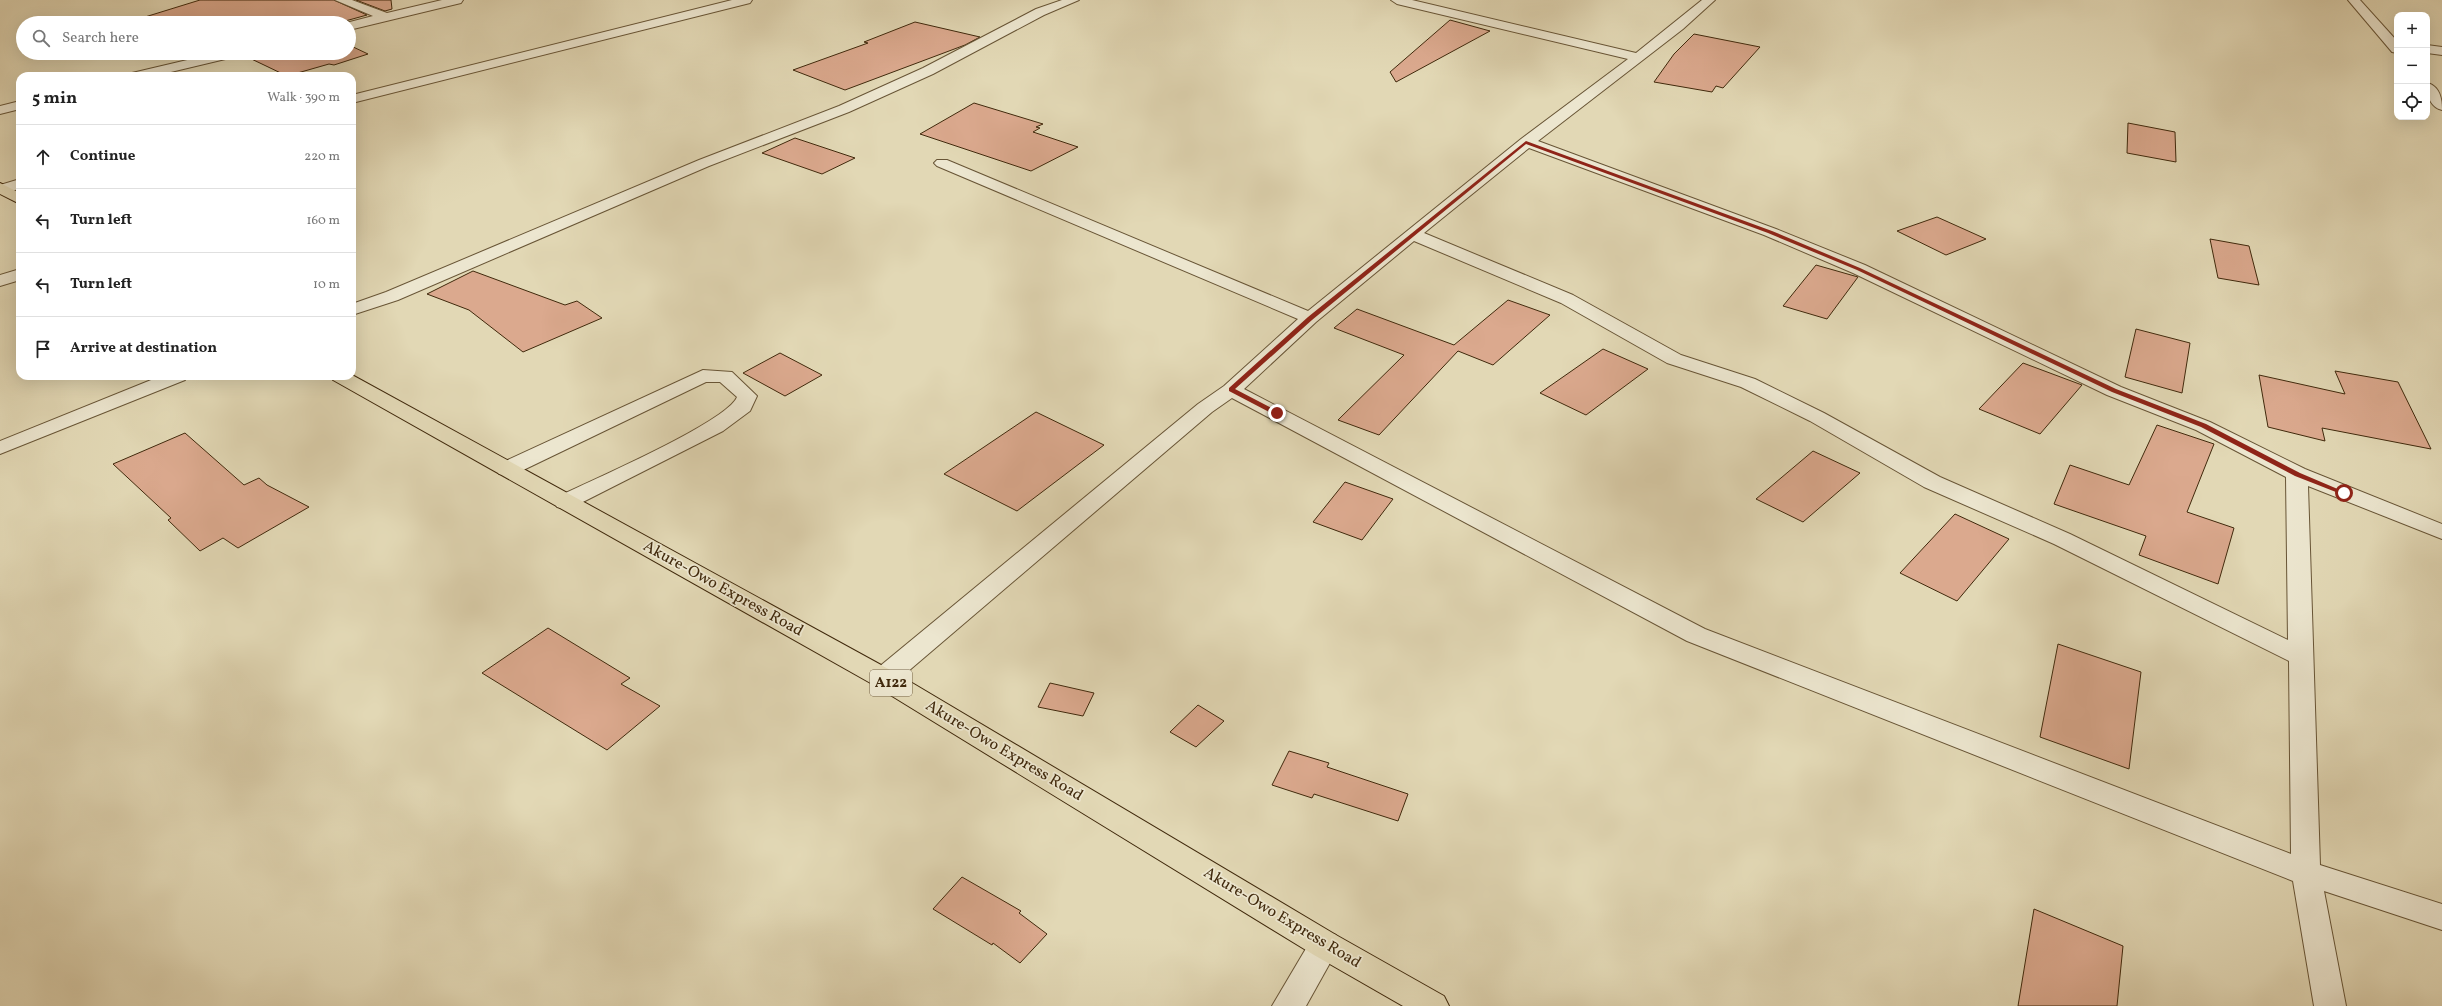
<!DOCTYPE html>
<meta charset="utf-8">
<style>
:root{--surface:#fff;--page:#f6f6f6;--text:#222;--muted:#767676;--line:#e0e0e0}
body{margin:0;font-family:Vollkorn,serif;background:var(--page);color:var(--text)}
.controls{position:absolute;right:12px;top:12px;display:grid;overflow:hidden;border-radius:8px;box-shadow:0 4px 16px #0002}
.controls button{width:36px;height:36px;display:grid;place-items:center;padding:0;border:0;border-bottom:1px solid var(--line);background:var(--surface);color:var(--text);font:20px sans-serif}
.stop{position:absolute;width:12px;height:12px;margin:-9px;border:3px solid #8f2418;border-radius:50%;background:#fff}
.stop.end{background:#8f2418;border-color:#fff;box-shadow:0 1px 4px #0008}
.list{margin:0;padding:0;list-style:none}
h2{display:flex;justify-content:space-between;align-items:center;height:52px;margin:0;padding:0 16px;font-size:17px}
h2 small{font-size:13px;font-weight:400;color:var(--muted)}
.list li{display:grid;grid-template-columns:26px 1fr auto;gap:12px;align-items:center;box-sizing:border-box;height:64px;padding:0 16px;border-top:1px solid var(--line)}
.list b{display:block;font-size:15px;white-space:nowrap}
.list em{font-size:13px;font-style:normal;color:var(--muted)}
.icon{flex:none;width:22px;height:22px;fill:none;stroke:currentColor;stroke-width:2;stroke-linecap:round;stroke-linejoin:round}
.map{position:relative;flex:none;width:2442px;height:1006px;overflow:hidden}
.search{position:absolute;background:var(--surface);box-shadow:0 4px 16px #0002;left:16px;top:16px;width:340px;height:44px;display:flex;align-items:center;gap:10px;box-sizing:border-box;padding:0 14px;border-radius:22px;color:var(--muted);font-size:15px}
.panel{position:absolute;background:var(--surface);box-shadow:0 4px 16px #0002;left:16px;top:72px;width:340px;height:308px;border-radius:12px}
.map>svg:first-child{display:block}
</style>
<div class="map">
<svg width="2442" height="1006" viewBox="0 0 2442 1006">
<rect width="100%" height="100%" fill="#e2d8b5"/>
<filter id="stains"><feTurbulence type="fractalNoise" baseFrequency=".005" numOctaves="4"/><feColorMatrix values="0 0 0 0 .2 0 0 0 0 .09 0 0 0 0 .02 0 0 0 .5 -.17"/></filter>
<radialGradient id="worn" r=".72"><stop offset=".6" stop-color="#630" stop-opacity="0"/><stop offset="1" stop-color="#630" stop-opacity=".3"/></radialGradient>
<g fill="#dba98e" stroke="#40290c">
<polygon points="200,0 334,0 367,15 338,23 140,23 132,21"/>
<polygon points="356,0 391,0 392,9 385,11"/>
<polygon points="1450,20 1490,31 1396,82 1390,72"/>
<polygon points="915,22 980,37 965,45 845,90 793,70 868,43 864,42"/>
<polygon points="1694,34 1760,47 1723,88 1716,86 1712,92 1654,82 1674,54"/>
<polygon points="349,45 368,54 334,65 329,64 287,76 241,54 349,53"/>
<polygon points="974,103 1043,124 1036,127 1040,128 1033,132 1078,147 1031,171 920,134"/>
<polygon points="2128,123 2175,132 2176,162 2127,153"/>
<polygon points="795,138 855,158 822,174 762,153"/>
<polygon points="1937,217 1986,239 1946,255 1897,231"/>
<polygon points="2210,239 2249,246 2259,285 2218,278"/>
<polygon points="1816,265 1858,277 1827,319 1783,306"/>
<polygon points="473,271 565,305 577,301 602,318 523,352 469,310 427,294"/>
<polygon points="1508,300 1550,315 1493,365 1458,351 1379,435 1338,420 1404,355 1334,328 1357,309 1454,345"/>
<polygon points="2136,329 2190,343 2182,393 2125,377"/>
<polygon points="1603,349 1648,369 1586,415 1540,393"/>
<polygon points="780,353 822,375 785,396 743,373"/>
<polygon points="2023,363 2082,385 2040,434 1979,409"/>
<polygon points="2335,371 2398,382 2431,449 2322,428 2325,441 2268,427 2259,375 2345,394"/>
<polygon points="1036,412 1104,445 1017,511 944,474"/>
<polygon points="2157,425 2214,444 2187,512 2234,528 2218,584 2139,555 2146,536 2054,504 2070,465 2129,485"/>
<polygon points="185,433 244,485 259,478 267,485 309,507 238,548 223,538 200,551 168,520 171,518 113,464"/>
<polygon points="1813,451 1860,473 1803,522 1756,499"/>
<polygon points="1345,482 1393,499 1362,540 1313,522"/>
<polygon points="1955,514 2009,539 1957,601 1900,573"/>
<polygon points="548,628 630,678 621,684 660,706 607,750 482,673"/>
<polygon points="2058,644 2141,672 2129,769 2040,737"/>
<polygon points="1050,683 1094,693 1083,716 1038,707"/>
<polygon points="1198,705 1224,721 1196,747 1170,732"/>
<polygon points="1289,751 1329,763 1327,767 1408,794 1398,821 1314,794 1312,798 1272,785"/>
<polygon points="962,877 1021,911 1019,913 1047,934 1020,963 993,943 992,945 933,909"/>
<polygon points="2034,909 2123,946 2117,1006 2018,1006"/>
</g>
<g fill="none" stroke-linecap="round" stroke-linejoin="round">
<defs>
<g id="minor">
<polygon points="335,0 352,0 387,13 442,0 463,0 461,3 349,30 349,23 346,23 373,16"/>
<polygon points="732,0 752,0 750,3 352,103 352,95"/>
<polygon points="1062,0 1079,0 1044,15 933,74 849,112 709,166 398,300 352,315 352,304 386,292 699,160 839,106 923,68 1036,9"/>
<path d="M1391,0H1412L1636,53L1702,0H1715L1683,29L1538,141L1776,229L1865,265L2121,387L2210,422L2305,469L2442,524V539L2308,486L2320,865L2442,904V930L2324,891L2346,1006H2314L2293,881L1687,641L1232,398L1212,412L892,685L883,687L874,685L870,678L874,671L1198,404L1224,386L1298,319L937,166L934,163L937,160H947L1308,311L1521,139L1628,59L1397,4ZM1529,148L1764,235L1853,273L2107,395L2196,430L2286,477L2288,640L2070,534L1940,477L1824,413L1755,379L1681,355L1573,295L1424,233ZM1414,241L1561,303L1667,363L1741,387L1810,421L1924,487L2054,544L2289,661L2291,854L1705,629L1244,389L1316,322Z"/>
<polygon points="2348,0 2360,0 2397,41 2397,53 2392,52"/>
<polygon points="2427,45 2442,47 2442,55 2427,53"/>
<polygon points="217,53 239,53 238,56 154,76 130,76 132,73"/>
<path d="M2427,83C2440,86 2442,99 2442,110C2429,107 2427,94 2427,83Z"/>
<polygon points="20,101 20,109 0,114 0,106"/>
<polygon points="20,179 20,189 0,193 0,185"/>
<polygon points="20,269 20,280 0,286 0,275"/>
<path d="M703,370L732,372L757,396L750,411L723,431L573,507L565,509L557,507L554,502L557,497C588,482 727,422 737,397L720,382H706L515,474L507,475L499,474L496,469L499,464Z"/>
<polygon points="161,376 188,376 185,380 0,454 0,441"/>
<polygon points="1325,931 1336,935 1340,945 1306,1006 1272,1006 1314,935"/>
</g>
<g id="highway">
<polygon points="0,183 20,193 20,204 0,194"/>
<polygon points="352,375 892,671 1336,935 1444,996 1449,1006 1403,1006 1314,955 874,685 333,380 330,376"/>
</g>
</defs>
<use href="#minor" stroke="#685536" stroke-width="2"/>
<use href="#highway" stroke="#40290c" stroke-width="2"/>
<use href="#minor" fill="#ece6cf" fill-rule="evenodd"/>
<use href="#highway" fill="#e2d8b5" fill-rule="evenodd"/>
</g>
<polygon fill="#8f2418" points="1526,141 1772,231 1860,268 2116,389 2206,424 2300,473 2347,493 2341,494 2295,476 2201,427 2112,392 1857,270 1768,233 1526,144 1312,320 1235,389 1279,412 1279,415 1275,415 1229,391 1229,388 1308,317"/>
<g text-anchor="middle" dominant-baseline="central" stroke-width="3.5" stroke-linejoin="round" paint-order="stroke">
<rect fill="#ece6cf" stroke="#746246" stroke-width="1" x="870" y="670" width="42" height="26" rx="3"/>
<g font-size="15" font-weight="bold" fill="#40290c">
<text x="891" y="683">A122</text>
</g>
<g font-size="16" fill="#40290c" stroke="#ece6cf">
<text transform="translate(723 589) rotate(29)">Akure-Owo Express Road</text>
<text transform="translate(1004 751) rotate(31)">Akure-Owo Express Road</text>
<text transform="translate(1282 918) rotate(31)">Akure-Owo Express Road</text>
</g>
</g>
<rect width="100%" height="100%" filter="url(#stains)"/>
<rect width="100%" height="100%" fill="url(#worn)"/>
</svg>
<div class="controls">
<button>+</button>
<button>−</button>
<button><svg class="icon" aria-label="locate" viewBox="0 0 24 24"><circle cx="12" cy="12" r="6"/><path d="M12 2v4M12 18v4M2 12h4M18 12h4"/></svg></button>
</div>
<div class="stop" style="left:2344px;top:493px"></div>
<div class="stop end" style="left:1277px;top:413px"></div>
<div class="search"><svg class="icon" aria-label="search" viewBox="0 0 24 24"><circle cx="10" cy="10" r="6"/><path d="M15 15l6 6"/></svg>Search here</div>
<section class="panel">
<h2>5 min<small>Walk · 390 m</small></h2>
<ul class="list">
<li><svg class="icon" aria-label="ahead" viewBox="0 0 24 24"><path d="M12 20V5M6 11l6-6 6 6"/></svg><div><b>Continue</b></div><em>220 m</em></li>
<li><svg class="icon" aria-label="left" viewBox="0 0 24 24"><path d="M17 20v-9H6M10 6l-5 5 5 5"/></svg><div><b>Turn left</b></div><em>160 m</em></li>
<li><svg class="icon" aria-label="left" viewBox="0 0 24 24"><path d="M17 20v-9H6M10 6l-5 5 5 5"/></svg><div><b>Turn left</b></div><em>10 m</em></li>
<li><svg class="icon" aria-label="arrive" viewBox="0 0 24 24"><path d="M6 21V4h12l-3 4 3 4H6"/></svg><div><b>Arrive at destination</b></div></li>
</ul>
</section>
</div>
